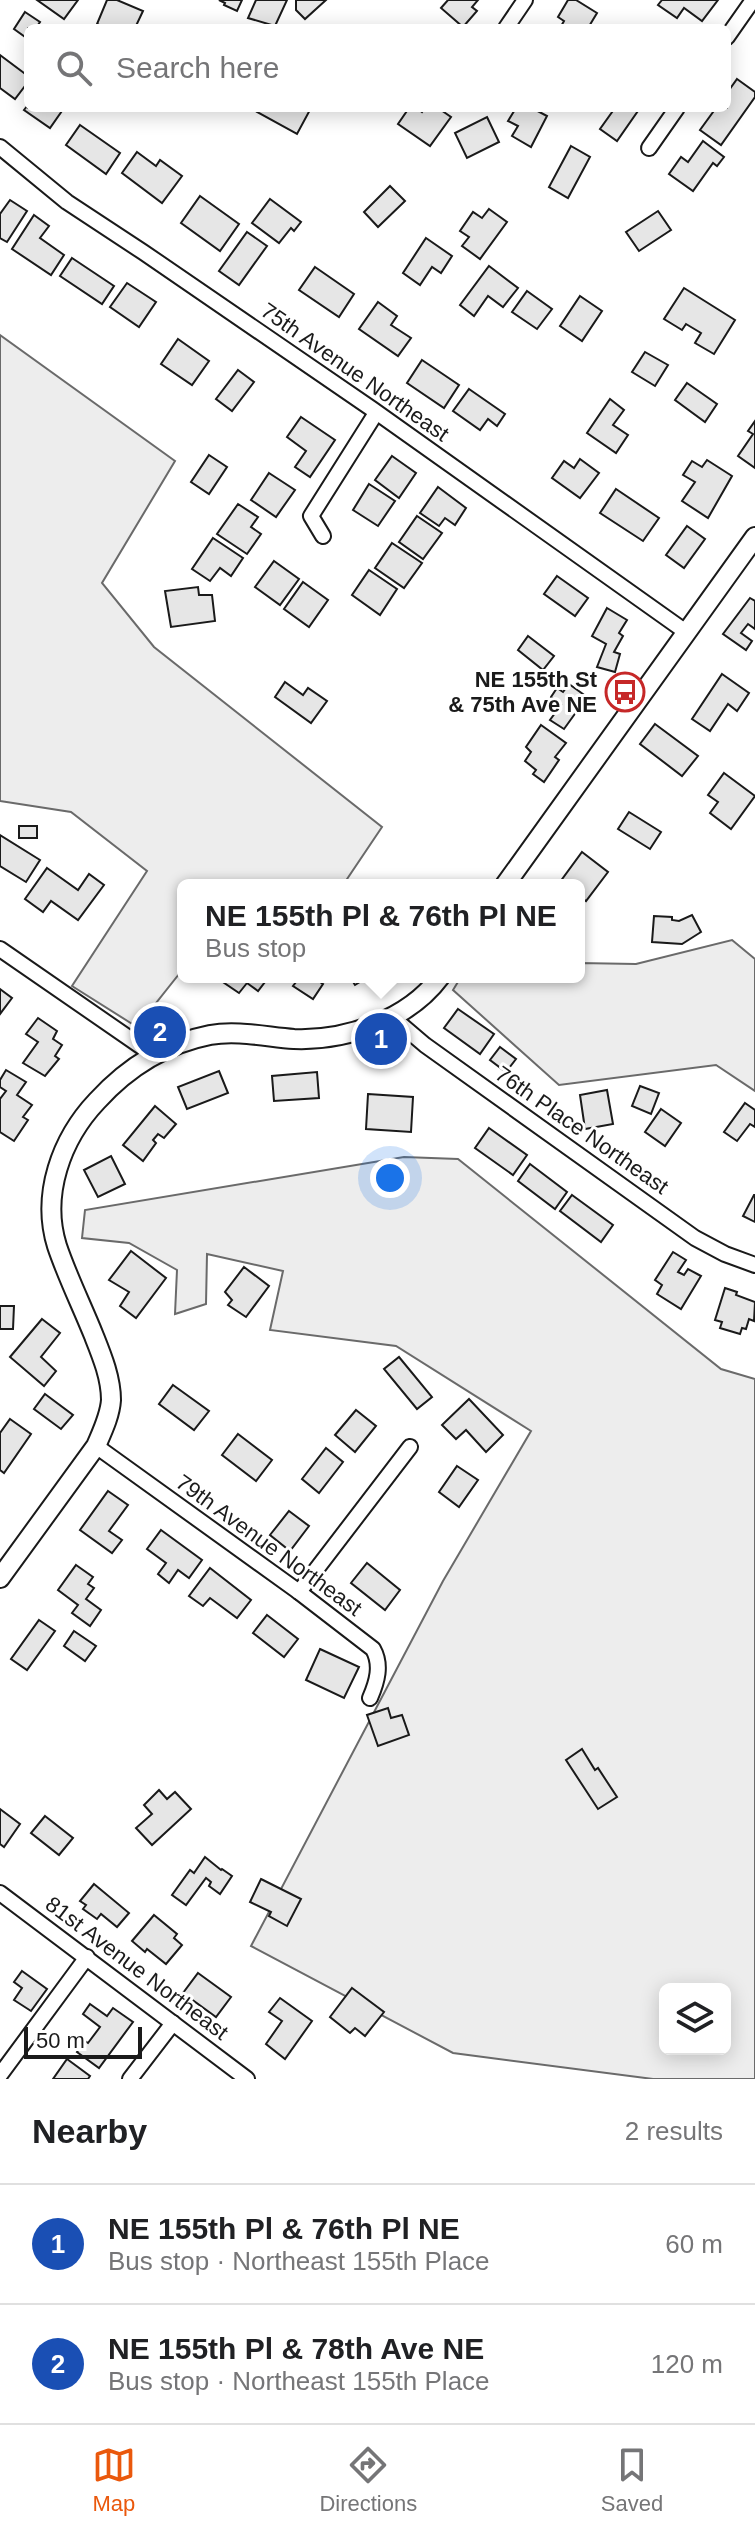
<!DOCTYPE html>
<meta charset="utf-8">
<style>
:root{--surface:#fff;--page:#f6f6f6;--text:#202124;--muted:#757577;--line:#e0e0e0;--accent:#ea580c}
body{margin:0;font-family:Helvetica,sans-serif;background:var(--page);color:var(--text)}
.controls{position:absolute;right:24px;bottom:24px;display:grid;overflow:hidden;border-radius:12px;box-shadow:0 4px 20px #0003}
.controls button{width:72px;height:72px;display:grid;place-items:center;padding:0;border:0;border-bottom:2px solid var(--line);background:var(--surface);color:var(--text);font:40px sans-serif}
.scale{position:absolute;left:24px;bottom:20px;width:118px;box-sizing:border-box;padding-left:8px;border:4px solid #1a1a1a;border-top:0;font-size:22px;line-height:28px;white-space:nowrap;color:#1a1a1a;-webkit-text-stroke:6px #fff;paint-order:stroke}
.you{position:absolute;left:390px;top:1178px;width:28px;height:28px;margin:-20px;border:6px solid #fff;border-radius:50%;background:#1a73e8;box-shadow:0 0 0 12px #1a73e833}
.badge{display:grid;place-items:center;width:52px;height:52px;border-radius:50%;background:var(--accent);color:#fff;font-size:26px;font-weight:700}
.pin{position:absolute;translate:-50% -50%;border:4px solid #fff;box-shadow:0 2px 8px #0006}
.popup{position:absolute;left:177px;top:879px;width:408px;height:104px;box-sizing:border-box;display:grid;place-content:center;border-radius:12px;background:var(--surface);filter:drop-shadow(0 2px 6px #0005);font-size:26px;white-space:nowrap;color:var(--muted)}
.popup b{font-size:30px;color:var(--text)}
.popup::after{content:'';position:absolute;left:50%;top:100%;margin-left:-16px;border:16px solid transparent;border-top-color:var(--surface)}
.list{margin:0;padding:0;list-style:none}
h2{display:flex;justify-content:space-between;align-items:center;height:104px;margin:0;padding:0 32px;font-size:34px}
h2 small{font-size:26px;font-weight:400;color:var(--muted)}
.list li{display:grid;grid-template-columns:52px 1fr auto;gap:24px;align-items:center;box-sizing:border-box;height:120px;padding:0 32px;border-top:2px solid var(--line)}
.list b{display:block;font-size:30px;white-space:nowrap}
.list p{margin:0;font-size:26px;white-space:nowrap;color:var(--muted)}
.list em{font-size:26px;font-style:normal;color:var(--muted)}
.icon{flex:none;width:44px;height:44px;fill:none;stroke:currentColor;stroke-width:2;stroke-linecap:round;stroke-linejoin:round}
.map{position:relative;flex:none;width:755px;height:2079px;overflow:hidden}
.search{position:absolute;background:var(--surface);box-shadow:0 4px 20px #0003;left:24px;right:24px;top:24px;height:88px;display:flex;align-items:center;gap:20px;box-sizing:border-box;padding:0 28px;border-radius:12px;color:var(--muted);font-size:30px}
.sheet{height:344px;background:var(--surface)}
nav{display:flex;justify-content:space-around;align-items:center;box-sizing:border-box;height:112px;border-top:2px solid var(--line);background:var(--surface);font-size:22px;color:var(--muted)}
nav a{display:grid;justify-items:center;gap:4px}
nav .on{color:var(--accent)}
.map>svg:first-child{display:block}
</style>
<div class="map">
<svg width="755" height="2079" viewBox="0 0 755 2079">
<rect width="100%" height="100%" fill="#fff"/>
<g fill="#ededed" stroke="#6a6a6a" stroke-width="2" fill-rule="evenodd">
<polygon points="0,335 175,461 102,583 154,647 382,827 343,885 183,885 183,969 137,1027 72,986 147,871 71,812 0,801"/>
<polygon points="732,940 755,959 755,1091 716,1065 559,1085 453,990 461,977 579,977 579,963 636,964"/>
<path d="M404,1157L458,1159L721,1369L755,1379V2079H653L453,2053L251,1946L443,1581L531,1431L396,1346L270,1330L283,1271L207,1254L206,1304L175,1314L177,1270L129,1243L82,1238L85,1210ZM665,1989H725V2049H665Z"/>
</g>
<g fill="#e6e6e6" stroke="#1a1a1a" stroke-width="2">
<polygon points="37,0 78,0 64,19"/>
<polygon points="107,0 117,0 143,11 135,28 106,28 97,24"/>
<polygon points="219,0 242,0 237,11 224,5 225,3"/>
<polygon points="256,0 287,0 275,26 248,18"/>
<polygon points="296,0 326,0 305,19 296,10"/>
<polygon points="448,0 478,0 472,7 477,11 463,27 441,8"/>
<polygon points="568,0 576,0 597,13 588,28 560,28 564,21 558,17"/>
<polygon points="662,0 718,0 702,21 684,8 677,18 658,5"/>
<polygon points="25,12 40,22 36,28 28,28 28,39 14,29"/>
<polygon points="0,55 28,76 28,82 15,99 0,88"/>
<polygon points="737,79 755,92 755,97 721,145 700,130 716,108 727,108 727,93"/>
<polygon points="28,105 28,108 64,108 50,128 24,110"/>
<polygon points="260,108 311,108 297,134 257,112"/>
<polygon points="409,108 417,108 422,112 425,108 438,108 451,117 430,146 398,124"/>
<polygon points="516,108 532,108 547,116 531,147 512,136 518,126 508,121"/>
<polygon points="615,108 640,108 617,141 600,129"/>
<polygon points="487,117 499,142 467,158 455,133"/>
<polygon points="80,125 120,153 106,174 66,145"/>
<polygon points="703,141 724,157 717,166 713,163 693,191 669,174 681,157 688,162"/>
<polygon points="571,146 590,157 568,198 549,187"/>
<polygon points="137,152 156,166 160,160 182,176 162,203 122,173"/>
<polygon points="390,186 405,201 378,227 364,212"/>
<polygon points="200,196 239,224 220,251 181,223"/>
<polygon points="270,199 301,222 294,231 291,228 279,243 252,223"/>
<polygon points="10,200 27,211 7,242 0,238 0,214"/>
<polygon points="489,209 507,222 480,259 462,246 469,237 460,231 473,212 482,218"/>
<polygon points="658,211 671,230 639,251 626,232"/>
<polygon points="34,215 49,226 40,238 64,255 51,275 12,249"/>
<polygon points="247,232 267,246 239,285 219,271"/>
<polygon points="426,238 452,256 441,273 432,267 420,285 403,273"/>
<polygon points="72,258 114,286 102,304 60,276"/>
<polygon points="489,266 518,288 503,307 488,296 474,316 460,305"/>
<polygon points="315,267 354,294 339,317 299,290"/>
<polygon points="127,283 156,302 139,327 110,307"/>
<polygon points="684,288 735,320 714,354 695,343 701,333 686,324 682,330 664,319"/>
<polygon points="527,291 552,309 537,329 512,312"/>
<polygon points="580,296 602,311 582,341 560,326"/>
<polygon points="378,302 397,316 391,325 411,338 398,356 359,329"/>
<polygon points="178,339 209,361 192,385 161,364"/>
<polygon points="645,352 668,365 655,386 632,372"/>
<polygon points="422,360 459,385 444,408 407,383"/>
<polygon points="238,370 254,382 232,411 216,399"/>
<polygon points="687,383 717,404 705,422 675,400"/>
<polygon points="469,389 505,414 497,426 488,419 480,430 453,411"/>
<polygon points="610,399 624,410 613,425 628,435 616,453 587,433"/>
<polygon points="301,417 335,440 310,477 295,467 306,451 287,437"/>
<polygon points="755,421 755,468 738,456 753,434 748,431"/>
<polygon points="209,455 227,467 209,494 191,482"/>
<polygon points="392,456 416,473 399,498 375,480"/>
<polygon points="580,459 599,473 580,498 552,478 564,461 574,468"/>
<polygon points="707,460 732,476 708,518 682,501 695,482 683,475 692,461 702,467"/>
<polygon points="269,473 295,490 276,517 251,500"/>
<polygon points="369,484 395,501 378,526 353,510"/>
<polygon points="438,487 466,508 455,525 445,518 439,526 420,513"/>
<polygon points="616,489 659,518 643,541 600,513"/>
<polygon points="238,504 258,517 251,527 261,534 247,554 217,534"/>
<polygon points="417,516 442,533 423,559 399,542"/>
<polygon points="687,526 705,539 684,568 666,555"/>
<polygon points="213,538 243,558 231,576 220,568 210,581 192,569"/>
<polygon points="392,543 422,563 404,588 375,568"/>
<polygon points="274,561 299,579 280,605 255,587"/>
<polygon points="369,570 397,589 380,615 352,595"/>
<polygon points="557,576 588,598 575,616 544,594"/>
<polygon points="303,582 328,600 309,627 284,609"/>
<polygon points="198,587 199,595 212,595 215,621 171,627 165,591"/>
<polygon points="750,598 755,601 755,629 748,624 741,633 752,641 746,650 723,634"/>
<polygon points="607,608 627,620 619,633 623,636 614,652 620,654 615,672 597,667 606,644 592,636"/>
<polygon points="528,636 554,656 543,670 518,650"/>
<polygon points="722,674 749,693 737,711 728,704 710,731 692,719"/>
<polygon points="285,682 303,695 308,688 327,701 311,723 275,697"/>
<polygon points="569,684 587,697 564,729 550,720 561,705 551,697 557,688 563,692"/>
<polygon points="655,724 698,756 682,776 640,744"/>
<polygon points="541,725 566,743 555,757 559,760 544,782 533,774 536,770 525,761 531,752 526,747"/>
<polygon points="724,773 755,796 731,829 710,813 718,802 708,795"/>
<polygon points="629,812 661,832 650,849 618,829"/>
<rect x="19" y="826" width="18" height="12"/>
<polygon points="0,835 40,860 26,882 0,866"/>
<polygon points="582,852 608,872 586,901 579,896 579,885 564,885 560,882"/>
<polygon points="47,868 78,890 89,874 104,885 78,920 51,901 43,912 25,899"/>
<polygon points="692,915 701,932 682,944 652,942 654,916 672,917 672,920 679,921"/>
<polygon points="223,977 267,977 268,978 258,991 247,983 239,993 220,980"/>
<polygon points="300,977 312,977 323,984 313,999 293,986"/>
<polygon points="350,977 368,977 355,985"/>
<polygon points="0,989 12,998 0,1014"/>
<polygon points="458,1009 494,1034 480,1054 444,1028"/>
<polygon points="38,1018 57,1031 53,1039 62,1045 55,1056 59,1059 45,1076 23,1063 38,1042 26,1034"/>
<polygon points="500,1047 516,1059 506,1072 490,1060"/>
<polygon points="6,1070 26,1082 17,1095 32,1105 23,1117 28,1120 14,1141 0,1132 0,1099 6,1091 0,1087 0,1080"/>
<polygon points="219,1071 228,1093 187,1109 178,1087"/>
<polygon points="317,1072 319,1098 274,1101 272,1076"/>
<polygon points="640,1086 659,1093 651,1114 632,1106"/>
<polygon points="607,1090 613,1124 585,1129 580,1095"/>
<polygon points="368,1094 413,1097 411,1132 366,1129"/>
<polygon points="745,1103 755,1110 755,1127 750,1124 737,1141 724,1132"/>
<polygon points="155,1106 176,1124 164,1138 158,1134 153,1140 156,1143 143,1161 123,1145"/>
<polygon points="661,1109 681,1123 665,1146 645,1132"/>
<polygon points="489,1128 527,1155 513,1175 475,1148"/>
<polygon points="111,1156 125,1184 98,1197 84,1170"/>
<polygon points="530,1164 567,1192 555,1209 518,1181"/>
<polygon points="572,1195 613,1225 601,1242 560,1211"/>
<polygon points="754,1195 755,1195 755,1222 743,1216"/>
<polygon points="131,1251 166,1278 136,1318 120,1306 129,1292 109,1280"/>
<polygon points="673,1252 686,1260 678,1272 684,1275 688,1269 701,1276 681,1309 657,1294 662,1285 655,1280"/>
<polygon points="244,1267 269,1286 246,1317 228,1305 232,1300 225,1292"/>
<polygon points="725,1288 737,1292 736,1295 755,1302 754,1321 749,1319 746,1329 742,1328 740,1334 720,1328 722,1322 715,1320"/>
<polygon points="0,1306 14,1306 13,1329 0,1329"/>
<polygon points="42,1319 60,1333 41,1357 56,1371 44,1386 10,1357"/>
<polygon points="399,1357 432,1397 417,1409 384,1369"/>
<polygon points="173,1385 209,1411 194,1430 159,1404"/>
<polygon points="45,1394 73,1415 61,1429 34,1409"/>
<polygon points="469,1399 503,1435 486,1452 466,1430 456,1439 442,1425"/>
<polygon points="356,1410 376,1426 355,1452 335,1435"/>
<polygon points="10,1419 31,1434 4,1473 0,1470 0,1433"/>
<polygon points="238,1434 272,1460 256,1481 222,1455"/>
<polygon points="326,1448 343,1462 319,1493 302,1479"/>
<polygon points="457,1466 478,1480 459,1507 439,1492"/>
<polygon points="108,1491 128,1505 109,1531 122,1540 112,1553 80,1530"/>
<polygon points="289,1511 309,1526 290,1551 270,1535"/>
<polygon points="161,1530 202,1560 189,1578 178,1570 169,1583 158,1574 166,1563 147,1549"/>
<polygon points="367,1563 400,1590 385,1610 351,1583"/>
<polygon points="76,1565 93,1577 88,1584 94,1588 86,1599 101,1610 90,1626 72,1613 78,1605 58,1590"/>
<polygon points="210,1568 251,1600 237,1618 210,1598 203,1606 189,1596"/>
<polygon points="267,1615 298,1639 284,1657 253,1633"/>
<polygon points="39,1620 55,1631 27,1670 11,1659"/>
<polygon points="74,1631 96,1646 85,1661 64,1646"/>
<polygon points="320,1649 359,1667 344,1698 306,1680"/>
<polygon points="388,1708 391,1718 402,1715 409,1735 378,1746 367,1715"/>
<polygon points="582,1749 595,1770 598,1768 617,1797 598,1809 566,1760"/>
<polygon points="159,1790 167,1799 175,1792 191,1809 152,1845 136,1828 152,1814 144,1805"/>
<polygon points="0,1809 20,1824 4,1847 0,1844"/>
<polygon points="45,1816 73,1838 59,1855 31,1833"/>
<polygon points="205,1857 221,1870 222,1869 232,1876 220,1894 209,1886 211,1882 206,1878 186,1905 172,1895 190,1870 194,1873"/>
<polygon points="261,1879 301,1899 287,1926 269,1916 271,1912 250,1902"/>
<polygon points="94,1884 129,1913 117,1927 101,1914 97,1919 83,1909 86,1905 80,1901"/>
<polygon points="154,1915 177,1934 174,1938 182,1945 166,1964 147,1949 145,1952 132,1941"/>
<polygon points="22,1971 47,1989 31,2011 14,2000 22,1988 14,1982"/>
<polygon points="198,1973 231,1997 216,2017 183,1993"/>
<polygon points="352,1988 384,2012 365,2036 355,2028 350,2033 330,2017"/>
<polygon points="280,1998 312,2021 285,2059 266,2044 282,2021 269,2012"/>
<polygon points="90,2004 107,2016 113,2008 133,2022 99,2068 77,2052 85,2041 88,2043 100,2027 83,2014"/>
<polygon points="67,2059 90,2076 88,2079 53,2079"/>
</g>
<g fill="none" stroke-linecap="round" stroke-linejoin="round">
<defs>
<g id="minor">
<polyline points="506,28 525,0"/>
<polyline points="727,37 753,0"/>
<polyline points="0,147 67,202 143,252 372,409 686,632"/>
<polyline points="649,148 677,108"/>
<polyline points="323,536 311,516 376,413"/>
<polyline points="0,949 152,1054"/>
<polyline points="392,1017 425,1045 695,1238 725,1254 755,1265"/>
<path d="M96,1446L299,1592L373,1649C382,1665 377,1682 370,1698"/>
<polyline points="299,1592 410,1447"/>
<polyline points="0,1893 247,2079"/>
<polyline points="0,2075 87,1957"/>
<polyline points="130,2079 173,2023"/>
</g>
<g id="tertiary">
<polyline points="505,885 755,537"/>
<path d="M0,1578L96,1446C102,1432 110,1416 111,1400C111,1378 102,1356 94,1336C82,1306 67,1276 57,1246C41,1195 61,1139 97,1101C128,1067 164,1044 210,1035C237,1030 267,1037 294,1039C346,1041 408,1020 440,977"/>
</g>
</defs>
<use href="#minor" stroke="#1a1a1a" stroke-width="18"/>
<use href="#tertiary" stroke="#1a1a1a" stroke-width="22"/>
<use href="#minor" stroke="#fff" stroke-width="14"/>
<use href="#tertiary" stroke="#fff" stroke-width="18"/>
</g>
<defs>
<symbol id="bus-ring" viewBox="-11 -11 22 22"><circle r="9.5" fill="#fff" stroke="#c62828" stroke-width="1.5"/><path d="M-5-6H5V4H4V6H2V4H-2V6H-4V4H-5ZM-3.5-4V0h7V-4ZM-3.5 1.2v1.5H-2V1.2ZM2 1.2v1.5H3.5V1.2Z" fill="#c62828"/></symbol>
</defs>
<g fill-rule="evenodd">
<use href="#bus-ring" x="603" y="670" width="44" height="44"/>
</g>
<g text-anchor="middle" dominant-baseline="central" stroke-width="6" stroke-linejoin="round" paint-order="stroke">
<g font-size="22" fill="#1a1a1a" stroke="#fff">
<text transform="translate(355 372) rotate(35)">75th Avenue Northeast</text>
<text transform="translate(582 1130) rotate(35)">76th Place Northeast</text>
<text transform="translate(269 1545) rotate(36)">79th Avenue Northeast</text>
<text transform="translate(137 1968) rotate(37)">81st Avenue Northeast</text>
</g>
<g font-size="22" font-weight="bold" fill="#1a1a1a" stroke="#fff" text-anchor="end">
<text x="597" y="679">NE 155th St<tspan x="597" dy="25">&amp; 75th Ave NE</tspan></text>
</g>
</g>
</svg>
<div class="controls">
<button><svg class="icon" aria-label="layers" viewBox="0 0 24 24"><path d="M12 4l9 5-9 5-9-5zM3 14l9 5 9-5"/></svg></button>
</div>
<div class="scale">50 m</div>
<div class="you"></div>
<div class="pin badge" style="left:381px;top:1039px;background:#1a4fb4">1</div>
<div class="popup"><b>NE 155th Pl &amp; 76th Pl NE</b>Bus stop</div>
<div class="pin badge" style="left:160px;top:1032px;background:#1a4fb4">2</div>
<div class="search"><svg class="icon" aria-label="search" viewBox="0 0 24 24"><circle cx="10" cy="10" r="6"/><path d="M15 15l6 6"/></svg>Search here</div>
</div>
<section class="sheet">
<h2>Nearby<small>2 results</small></h2>
<ul class="list">
<li><span class="badge" style="background:#1a4fb4">1</span><div><b>NE 155th Pl &amp; 76th Pl NE</b><p>Bus stop · Northeast 155th Place</p></div><em>60 m</em></li>
<li><span class="badge" style="background:#1a4fb4">2</span><div><b>NE 155th Pl &amp; 78th Ave NE</b><p>Bus stop · Northeast 155th Place</p></div><em>120 m</em></li>
</ul>
</section>
<nav>
<a class="on"><svg class="icon" aria-label="map" viewBox="0 0 24 24"><path d="M3 6l6-2 6 2 6-2v14l-6 2-6-2-6 2zM9 4v14M15 6v14"/></svg>Map</a>
<a><svg class="icon" aria-label="directions" viewBox="0 0 24 24"><path d="M12 3l9 9-9 9-9-9zM9 14v-3h6M13 9l2 2-2 2"/></svg>Directions</a>
<a><svg class="icon" aria-label="saved" viewBox="0 0 24 24"><path d="M7 4h10v16l-5-4-5 4z"/></svg>Saved</a>
</nav>
